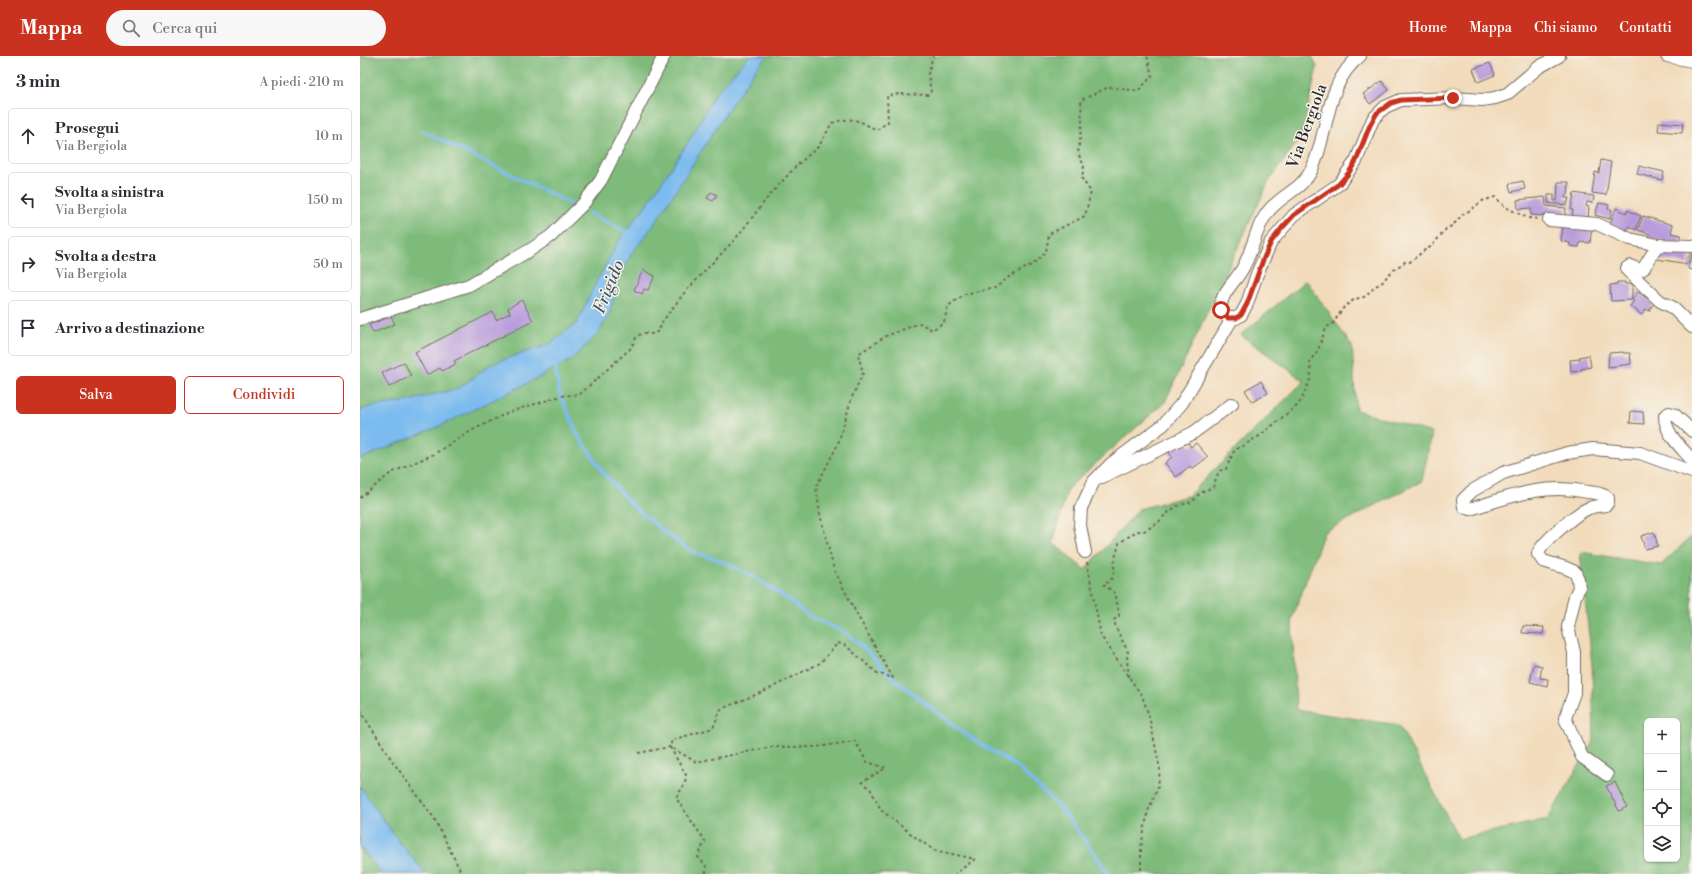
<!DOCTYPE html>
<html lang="it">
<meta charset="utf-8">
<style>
:root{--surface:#fff;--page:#f7f7f7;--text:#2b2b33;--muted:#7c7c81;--line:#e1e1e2;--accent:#c8321e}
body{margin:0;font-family:"Libre Bodoni",serif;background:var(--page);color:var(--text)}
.controls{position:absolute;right:12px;bottom:12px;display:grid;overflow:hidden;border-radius:6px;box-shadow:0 1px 3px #0004}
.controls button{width:36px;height:36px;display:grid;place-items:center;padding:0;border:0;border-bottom:1px solid var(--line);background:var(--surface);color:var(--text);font:20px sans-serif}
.stop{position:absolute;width:12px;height:12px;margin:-9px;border:3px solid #c8321e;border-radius:50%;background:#fff}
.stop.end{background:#c8321e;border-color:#fff;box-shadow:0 1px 4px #0008}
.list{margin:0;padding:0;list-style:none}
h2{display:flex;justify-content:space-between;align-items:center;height:52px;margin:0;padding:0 16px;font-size:17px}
h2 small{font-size:13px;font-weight:400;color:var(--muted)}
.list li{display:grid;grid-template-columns:26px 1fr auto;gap:12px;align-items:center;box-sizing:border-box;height:56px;margin:0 8px 8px;padding:0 8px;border:1px solid var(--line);border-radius:6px}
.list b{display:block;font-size:15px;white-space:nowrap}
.list p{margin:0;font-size:13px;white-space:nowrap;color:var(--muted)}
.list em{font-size:13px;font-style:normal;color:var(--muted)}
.actions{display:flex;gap:8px;padding:12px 16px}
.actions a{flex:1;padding:9px 0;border:1px solid var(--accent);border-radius:6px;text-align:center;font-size:14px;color:var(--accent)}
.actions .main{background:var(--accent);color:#fff}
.icon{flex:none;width:22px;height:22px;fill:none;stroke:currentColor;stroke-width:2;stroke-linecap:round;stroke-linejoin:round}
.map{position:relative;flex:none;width:1332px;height:818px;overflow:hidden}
header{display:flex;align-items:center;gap:24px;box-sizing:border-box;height:56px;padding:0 20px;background:var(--accent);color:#fff}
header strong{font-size:19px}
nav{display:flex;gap:22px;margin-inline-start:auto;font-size:14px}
.search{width:280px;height:36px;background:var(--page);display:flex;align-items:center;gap:10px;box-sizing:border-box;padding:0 14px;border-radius:22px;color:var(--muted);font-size:15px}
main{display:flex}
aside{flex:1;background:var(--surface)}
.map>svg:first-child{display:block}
</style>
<header>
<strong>Mappa</strong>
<div class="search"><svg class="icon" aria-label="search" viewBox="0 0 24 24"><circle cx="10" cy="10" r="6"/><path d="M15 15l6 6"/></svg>Cerca qui</div>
<nav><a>Home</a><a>Mappa</a><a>Chi siamo</a><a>Contatti</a></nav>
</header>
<main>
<aside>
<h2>3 min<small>A piedi · 210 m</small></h2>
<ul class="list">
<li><svg class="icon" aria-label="ahead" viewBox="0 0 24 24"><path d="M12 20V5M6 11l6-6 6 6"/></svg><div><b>Prosegui</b><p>Via Bergiola</p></div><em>10 m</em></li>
<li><svg class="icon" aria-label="left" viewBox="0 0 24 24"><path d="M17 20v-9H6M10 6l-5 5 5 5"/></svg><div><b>Svolta a sinistra</b><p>Via Bergiola</p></div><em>150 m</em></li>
<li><svg class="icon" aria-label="right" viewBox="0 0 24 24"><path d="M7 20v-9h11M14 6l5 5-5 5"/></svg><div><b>Svolta a destra</b><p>Via Bergiola</p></div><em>50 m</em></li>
<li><svg class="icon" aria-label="arrive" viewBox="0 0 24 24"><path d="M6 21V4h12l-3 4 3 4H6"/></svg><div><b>Arrivo a destinazione</b></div></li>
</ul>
<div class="actions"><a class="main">Salva</a><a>Condividi</a></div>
</aside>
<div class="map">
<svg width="1332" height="818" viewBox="0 0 1332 818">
<rect width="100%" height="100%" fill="#f7f3e8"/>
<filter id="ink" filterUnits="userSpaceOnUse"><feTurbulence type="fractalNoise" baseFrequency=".025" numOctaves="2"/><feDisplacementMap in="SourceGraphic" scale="8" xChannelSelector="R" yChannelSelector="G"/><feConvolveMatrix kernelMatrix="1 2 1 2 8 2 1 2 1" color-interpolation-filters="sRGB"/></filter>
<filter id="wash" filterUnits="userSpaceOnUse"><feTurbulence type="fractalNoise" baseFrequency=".012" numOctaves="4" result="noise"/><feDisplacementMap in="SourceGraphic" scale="16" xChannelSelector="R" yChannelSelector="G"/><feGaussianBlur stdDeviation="0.9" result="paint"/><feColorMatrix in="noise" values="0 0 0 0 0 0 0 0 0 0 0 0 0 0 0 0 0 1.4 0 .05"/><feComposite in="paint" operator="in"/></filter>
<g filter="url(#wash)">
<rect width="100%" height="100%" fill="#f2dbbb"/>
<path fill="#7ebb7a" stroke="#547352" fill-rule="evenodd" d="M0,0H952L957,11L942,79L908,127L805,346L708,432L693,487L725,514L779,453L828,440L944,325L881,279L946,224L992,290L996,354L1072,377L1062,425L964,476L932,563L936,654L1039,669L1099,783L1188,763L1234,684L1232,609L1220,496L1301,509L1332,480V818H0ZM1287,665H1317V803H1287Z"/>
<g fill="#7bbbef" stroke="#53738d">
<polygon points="389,0 408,0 398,10 371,49 293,170 272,197 258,225 250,256 239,277 211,304 168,327 78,371 0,403 0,355 9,351 49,345 99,332 133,307 190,288 217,267 236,226 260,183 287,148 329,85 355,38"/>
<polygon points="0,730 37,783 66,818 22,818 0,791"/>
</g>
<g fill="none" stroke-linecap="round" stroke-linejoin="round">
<g stroke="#7bbbef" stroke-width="3.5">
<polyline points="63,75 213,149"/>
<polyline points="229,157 269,177"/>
<polyline points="195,309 199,336 218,379 243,416 271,448 309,480 333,496 359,504 387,517 429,544 448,560 485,576 503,591 533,622 605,678 657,711 692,744 706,759 749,818"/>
</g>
</g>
<g id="blocks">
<g fill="#b79bdc">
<polygon points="1130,7 1135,19 1118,26 1113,13"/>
<polygon points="1022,25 1029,34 1010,48 1003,38"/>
<polygon points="1299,66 1323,68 1322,77 1298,75"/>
<polygon points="1241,104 1251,106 1246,139 1232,137 1235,116 1239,117"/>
<polygon points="1279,110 1304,116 1302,124 1277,118"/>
<polygon points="1163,125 1165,133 1151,136 1149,128"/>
<polygon points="1198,126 1209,126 1208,139 1205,139 1205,142 1209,142 1207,149 1188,147 1188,139 1194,139 1194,145 1197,145"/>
<polygon points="351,136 357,139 353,145 347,142"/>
<polygon points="1214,137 1234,140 1233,147 1227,146 1226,150 1229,151 1228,163 1212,161 1213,154 1211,154"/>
<polygon points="1185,141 1186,150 1206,152 1205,161 1171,159 1171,152 1158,153 1157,144"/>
<polygon points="1239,147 1249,149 1248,153 1252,154 1250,163 1235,159"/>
<polygon points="1256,152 1266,157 1267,154 1281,160 1276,174 1269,170 1266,176 1250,168"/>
<polygon points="1283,160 1313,169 1311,177 1321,179 1319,188 1289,182 1290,178 1278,174"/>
<polygon points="1203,170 1232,170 1230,187 1220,186 1219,191 1210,190 1210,187 1201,185"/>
<polygon points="1299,191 1330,196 1328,208 1297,203"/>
<polygon points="1332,197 1332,214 1328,213"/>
<polygon points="283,214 295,220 288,234 284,233 282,238 274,234"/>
<polygon points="1257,226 1265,226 1265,228 1272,228 1272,244 1251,245 1250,229 1257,228"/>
<polygon points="1278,236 1294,247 1289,255 1286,253 1282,259 1270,250 1274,245 1272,243"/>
<polygon points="162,244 173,265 94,305 96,308 82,315 80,312 67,319 55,296 133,256 136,264 150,257 148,252"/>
<polygon points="31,260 35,268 13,277 9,269"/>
<polygon points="1263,296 1263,297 1270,297 1271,308 1248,311 1249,297"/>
<polygon points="1229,299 1231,311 1221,313 1221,315 1211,316 1210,304 1220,303 1219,301"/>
<polygon points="44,306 51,320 29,331 22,317"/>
<polygon points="901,325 908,337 892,346 885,334"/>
<polygon points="1271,355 1283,356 1284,368 1270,367"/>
<polygon points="827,386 831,391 836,387 848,401 832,413 830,410 816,421 805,407 812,401 808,395 817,388 820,392"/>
<polygon points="1294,476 1298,490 1285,493 1281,480"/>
<polygon points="1163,570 1184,571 1183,578 1162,577"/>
<polygon points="1174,608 1182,610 1180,622 1188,623 1187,630 1170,626"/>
<polygon points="1255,726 1267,751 1259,755 1246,730"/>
</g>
</g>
</g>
<g filter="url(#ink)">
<use href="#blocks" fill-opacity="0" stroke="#71695d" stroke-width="1"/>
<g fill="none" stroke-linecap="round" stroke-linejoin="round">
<defs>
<g id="minor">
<path d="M1000,0C964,28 969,79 951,115C941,134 919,140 907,157C894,174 893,197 881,215C874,227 859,239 861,254L868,262H876L881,259L887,248L897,218L911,186L934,159L979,128L996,105L1013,63L1025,51L1041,44L1093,42L1122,44L1135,42L1147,38L1179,11L1199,0"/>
<polyline points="1307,0 1332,5"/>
<polyline points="1189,164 1237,168 1270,183 1298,189 1332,190"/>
<polyline points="1298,189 1283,213 1280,214 1270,210 1267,212 1267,214 1300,245 1312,251 1332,271"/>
<polyline points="0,263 109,229 170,194 191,180 224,147 241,124 304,0"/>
<path d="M1332,375L1315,359L1309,357L1305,360C1305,378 1321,391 1332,404"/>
<polyline points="742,421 833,377 872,348"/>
<polyline points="725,496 720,469 721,452 734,425 752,407 803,369 822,347 872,263"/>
<path d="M1247,719L1222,701L1205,662L1214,637V596L1208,571L1215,540L1219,532L1218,523L1215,516L1206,512L1183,505L1178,498C1180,488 1217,457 1227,453C1233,450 1240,450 1246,449L1248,446V442C1243,437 1234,437 1228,436C1182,427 1153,440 1110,453L1104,451L1103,444L1112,435L1143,417L1207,397L1233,393L1280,397L1332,416"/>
</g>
</defs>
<use href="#minor" stroke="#71695d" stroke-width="14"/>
<g stroke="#71695d" stroke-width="2" stroke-dasharray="3 3" stroke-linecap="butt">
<path d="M0,442L31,417L74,398L111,375L149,356L201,340L220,338L271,292L277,280L284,277L292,278L299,275L302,266L325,236L377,181L408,141L436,110L459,90L472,67C495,60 496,64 517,74L528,66L527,40L539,38L568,39L571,35L568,18L573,0"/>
<polyline points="727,506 741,580 782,640 789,660 800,713 798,731 788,755 781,791 781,818"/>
<path d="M769,621C768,611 766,605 768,596L756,572L754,564L759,560C759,552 756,546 756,538L743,528C756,525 753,514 755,503C756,498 758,493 759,487L777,475H784L798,467L806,458L817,450L832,446L840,437L853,431L859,415L866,413L875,393C887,390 888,385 898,381L938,349L942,343L951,321L950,305L958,294L966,271L972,269L984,251L995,243L1004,241L1016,230L1024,225L1027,220L1036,212L1045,206H1050L1066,193L1071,191L1086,173L1093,169L1103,158L1111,154L1122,145L1135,141L1145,151L1168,162L1179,163"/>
<polyline points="0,654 33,706 74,762 102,818"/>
<polyline points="278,697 310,691 336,706 412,691 457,691 495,685 507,706 526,712 502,726 511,734 521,754 555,781 574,794 615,803 595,818"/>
<polyline points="346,818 346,810 338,801 345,785 316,742 325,727 326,719 310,691 312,684 353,672 361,653 405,635 460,607 478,587 485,589 517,617 533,622 500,564 474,514 460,458 456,431 478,388 492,341 503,317 498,298 526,280 560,267 572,274 584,266 588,250 605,238 635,232 649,221 673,208 686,196 689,178 725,160 731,136 722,123 724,110 718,97 722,67 721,44 749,31 778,35 792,20 787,0"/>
</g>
<use href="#minor" stroke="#fff" stroke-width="12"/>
</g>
</g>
<g fill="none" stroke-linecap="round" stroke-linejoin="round" filter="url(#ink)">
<polyline stroke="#c8321e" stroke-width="5" points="861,254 868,262 876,262 881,259 887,248 903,204 911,186 922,172 934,159 979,128 988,118 996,105 1010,69 1017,57 1031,47 1041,44 1093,42"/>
</g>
<g text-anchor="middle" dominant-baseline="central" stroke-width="3" stroke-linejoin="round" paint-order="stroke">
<g font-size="16" fill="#2b2b2b" stroke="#f7f3e8">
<text transform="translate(947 70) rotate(-70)">Via Bergiola</text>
</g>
<g font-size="17" font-style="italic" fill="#435666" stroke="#f7f3e8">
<text transform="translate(249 231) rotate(-68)">Frigido</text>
</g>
</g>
</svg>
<div class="controls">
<button>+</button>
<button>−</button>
<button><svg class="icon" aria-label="locate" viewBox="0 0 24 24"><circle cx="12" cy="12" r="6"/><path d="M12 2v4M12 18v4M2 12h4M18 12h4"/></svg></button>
<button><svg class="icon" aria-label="layers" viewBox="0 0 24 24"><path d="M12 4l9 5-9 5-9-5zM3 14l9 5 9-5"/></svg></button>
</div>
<div class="stop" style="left:861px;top:254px"></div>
<div class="stop end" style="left:1093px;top:42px"></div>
</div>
</main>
